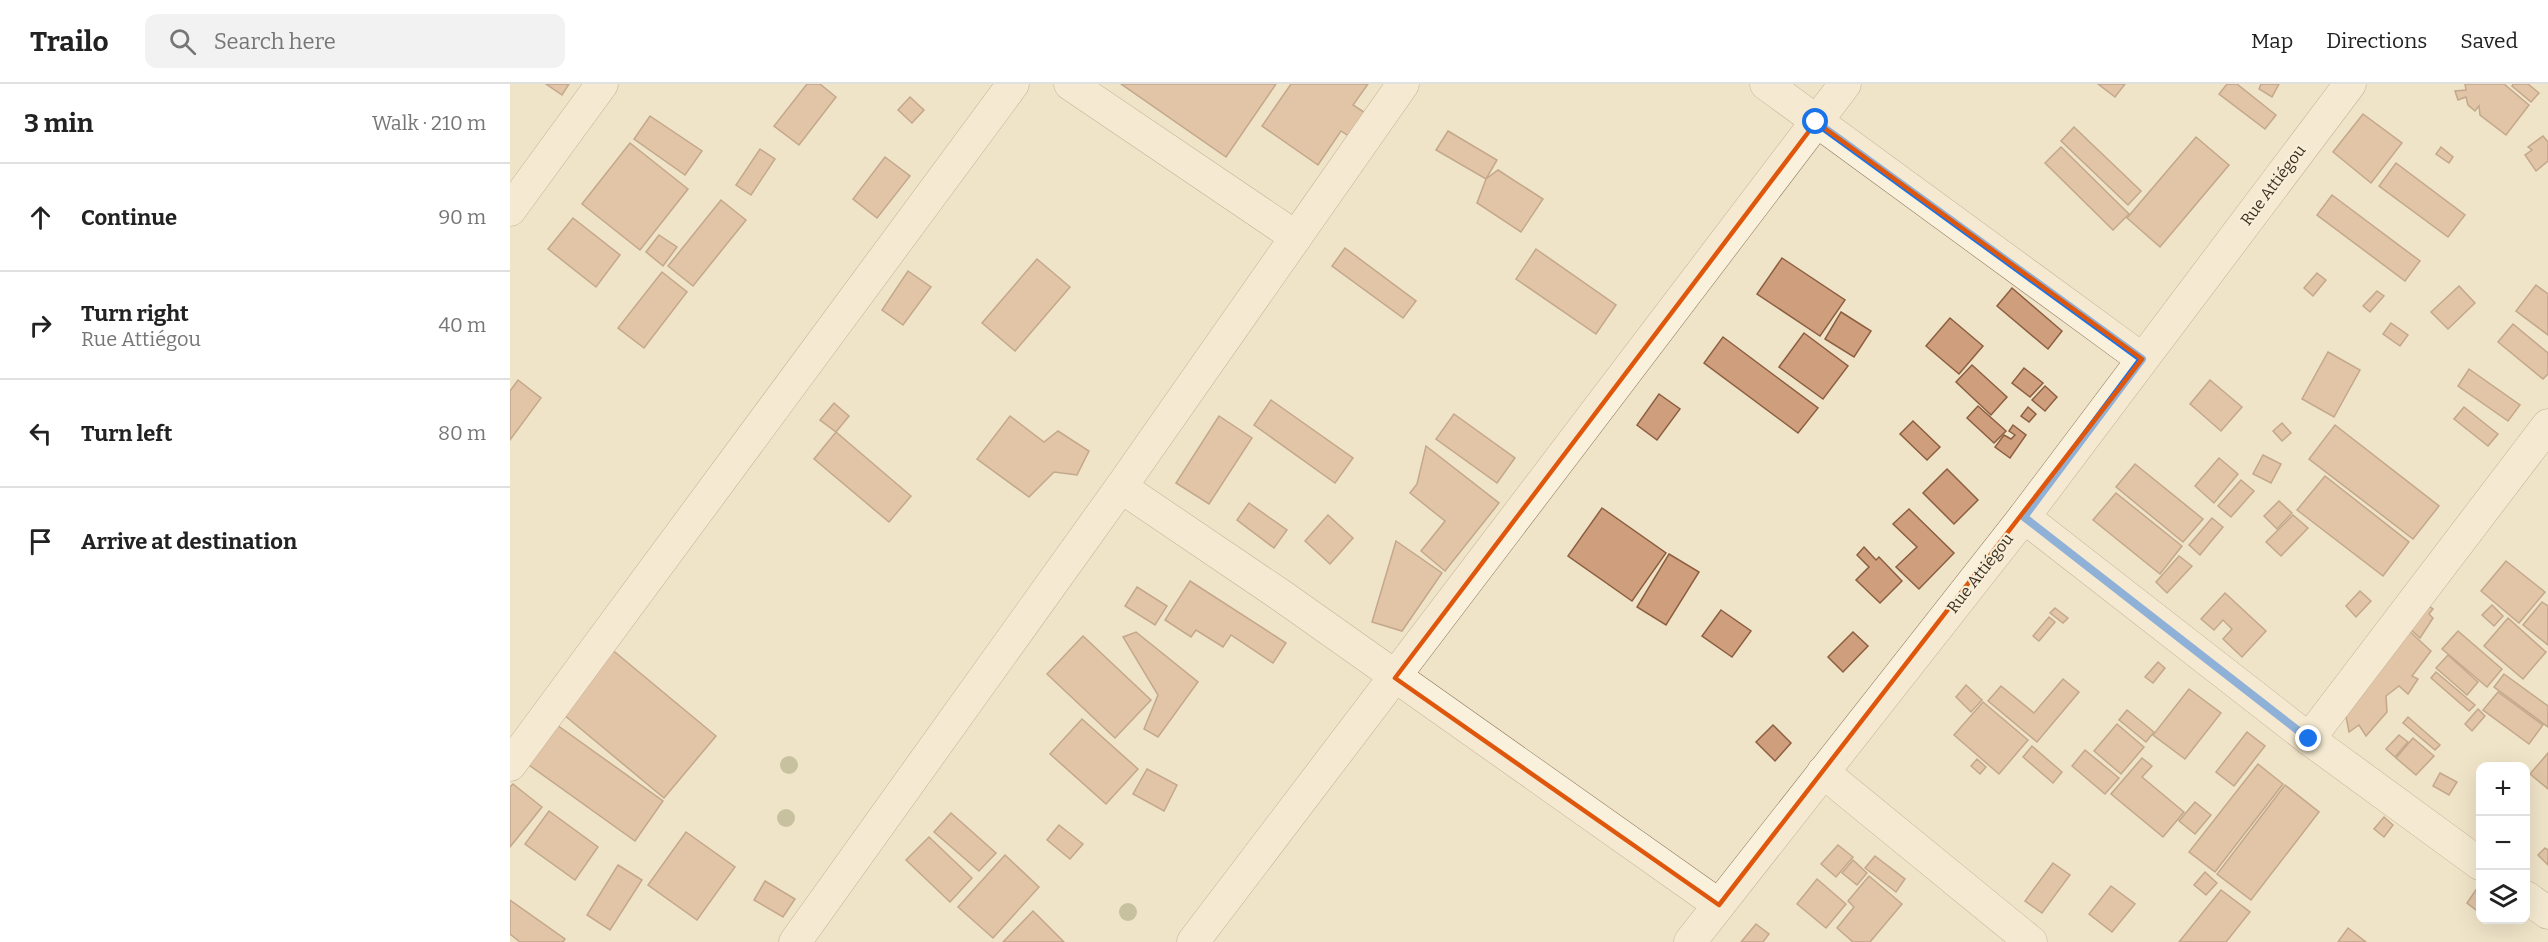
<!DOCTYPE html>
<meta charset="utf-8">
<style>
:root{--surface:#fff;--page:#f2f2f2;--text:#222;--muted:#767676;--line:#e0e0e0}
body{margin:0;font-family:Bitter,serif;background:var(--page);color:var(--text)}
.controls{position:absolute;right:18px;bottom:18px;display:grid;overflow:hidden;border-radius:12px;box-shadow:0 6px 24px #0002}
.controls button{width:54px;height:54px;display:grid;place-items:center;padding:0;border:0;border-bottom:2px solid var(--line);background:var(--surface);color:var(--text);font:30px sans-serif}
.stop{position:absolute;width:18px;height:18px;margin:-14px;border:4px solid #1a73e8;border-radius:50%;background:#fff}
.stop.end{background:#1a73e8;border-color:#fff;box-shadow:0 2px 6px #0008}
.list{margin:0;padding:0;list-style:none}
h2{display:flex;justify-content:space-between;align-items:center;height:78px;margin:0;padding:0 24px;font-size:26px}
h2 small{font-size:20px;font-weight:400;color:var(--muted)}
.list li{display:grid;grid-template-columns:39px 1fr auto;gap:18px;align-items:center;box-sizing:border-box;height:108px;padding:0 24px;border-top:2px solid var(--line)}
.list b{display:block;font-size:22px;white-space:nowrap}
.list p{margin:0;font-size:20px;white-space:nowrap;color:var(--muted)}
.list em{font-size:20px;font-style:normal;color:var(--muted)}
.icon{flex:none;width:33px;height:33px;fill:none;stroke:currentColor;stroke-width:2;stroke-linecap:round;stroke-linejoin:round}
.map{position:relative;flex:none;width:2038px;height:858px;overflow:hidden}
header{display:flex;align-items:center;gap:36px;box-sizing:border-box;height:84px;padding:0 30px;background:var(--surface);border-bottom:2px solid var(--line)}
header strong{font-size:28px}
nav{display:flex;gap:33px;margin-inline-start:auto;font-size:21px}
.search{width:420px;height:54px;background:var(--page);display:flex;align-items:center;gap:15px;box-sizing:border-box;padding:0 21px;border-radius:12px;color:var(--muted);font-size:22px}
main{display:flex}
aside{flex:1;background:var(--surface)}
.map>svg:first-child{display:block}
</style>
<header>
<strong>Trailo</strong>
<div class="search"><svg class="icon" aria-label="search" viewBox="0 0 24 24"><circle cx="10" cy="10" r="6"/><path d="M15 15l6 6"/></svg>Search here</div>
<nav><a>Map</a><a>Directions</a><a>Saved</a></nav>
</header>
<main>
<aside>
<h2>3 min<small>Walk · 210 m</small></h2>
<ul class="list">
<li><svg class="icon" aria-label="ahead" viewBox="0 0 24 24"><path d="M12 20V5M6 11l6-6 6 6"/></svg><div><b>Continue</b></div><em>90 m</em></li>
<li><svg class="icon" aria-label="right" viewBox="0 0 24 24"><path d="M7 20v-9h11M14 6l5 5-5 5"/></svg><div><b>Turn right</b><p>Rue Attiégou</p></div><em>40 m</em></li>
<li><svg class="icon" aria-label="left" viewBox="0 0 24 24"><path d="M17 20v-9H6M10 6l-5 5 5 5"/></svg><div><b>Turn left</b></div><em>80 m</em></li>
<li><svg class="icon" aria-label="arrive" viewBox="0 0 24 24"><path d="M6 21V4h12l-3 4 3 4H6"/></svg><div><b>Arrive at destination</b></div></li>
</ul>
</aside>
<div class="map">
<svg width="2038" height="858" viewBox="0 0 2038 858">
<rect width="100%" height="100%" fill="#f0e4c8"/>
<g fill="#cf9f7d" stroke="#8d5f41" stroke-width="1.5">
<polygon points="36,0 59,0 52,11"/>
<polygon points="297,0 310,0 326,13 289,61 264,42"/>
<polygon points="611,0 766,0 716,73"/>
<polygon points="781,0 858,0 843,21 860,32 843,55 831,47 808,81 752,42"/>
<polygon points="1588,0 1615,0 1605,13"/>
<polygon points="1717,0 1727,0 1766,31 1755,45 1709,10"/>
<polygon points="1751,0 1769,0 1762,13 1749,5"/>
<polygon points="1955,0 1994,0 2019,21 1996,51 1970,31 1969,22 1965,27 1958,21 1956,13 1948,16 1945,7 1956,6"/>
<polygon points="2003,0 2018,0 2029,9 2021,18 2002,2"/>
<polygon points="400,13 414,26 402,39 388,26"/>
<polygon points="1853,30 1892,59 1861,99 1823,68"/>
<polygon points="140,32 192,67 175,91 124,55"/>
<polygon points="1564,43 1631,107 1618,121 1551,57"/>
<polygon points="938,47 987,76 976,95 926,66"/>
<polygon points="2033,52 2038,58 2038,77 2026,87 2015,71 2022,66 2018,63"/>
<polygon points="1686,53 1719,81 1650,163 1617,134"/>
<polygon points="120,59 178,105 130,166 72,120"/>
<polygon points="1551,63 1619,130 1603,146 1535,79"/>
<polygon points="1931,63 1943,73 1939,79 1926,70"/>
<polygon points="250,65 265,75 241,111 226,101"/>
<polygon points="375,73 400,92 367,134 343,115"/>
<polygon points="1886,79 1955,131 1938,153 1869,102"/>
<polygon points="988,86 1033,115 1011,148 967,119 976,95"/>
<polygon points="1822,111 1910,177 1895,197 1807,131"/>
<polygon points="211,116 236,136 183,202 158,182"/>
<polygon points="63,134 110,171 86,203 38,165"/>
<polygon points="149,151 167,163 153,182 136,168"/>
<polygon points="835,164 906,217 893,234 822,182"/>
<polygon points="1026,165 1106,221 1086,250 1006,195"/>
<polygon points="1272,174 1335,216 1310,252 1247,210"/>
<polygon points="527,175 560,203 505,267 472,239"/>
<polygon points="398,187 421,203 393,241 372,226"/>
<polygon points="152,188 177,208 134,264 108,244"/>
<polygon points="1807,189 1816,196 1803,212 1794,204"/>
<polygon points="2026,201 2038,210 2038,251 2006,227"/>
<polygon points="1949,202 1965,219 1938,245 1921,228"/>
<polygon points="1502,204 1552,247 1538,265 1487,222"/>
<polygon points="1867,207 1874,212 1860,228 1853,222"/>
<polygon points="1331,228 1361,247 1344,273 1315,255"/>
<polygon points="1440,234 1473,262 1449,290 1416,262"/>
<polygon points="1881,239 1898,251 1890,262 1873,250"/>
<polygon points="2003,240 2038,269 2038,290 2033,295 1988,258"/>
<polygon points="1294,249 1338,282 1313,315 1269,283"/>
<polygon points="1213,253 1308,324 1288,349 1194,279"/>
<polygon points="1818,268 1850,286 1824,333 1792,315"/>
<polygon points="1462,281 1497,313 1481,331 1446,298"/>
<polygon points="1514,284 1533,299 1520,313 1502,299"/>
<polygon points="1959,285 2010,321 1998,337 1948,302"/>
<polygon points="8,296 31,314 0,356 0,307"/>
<polygon points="1700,296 1732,323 1711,347 1680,320"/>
<polygon points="1535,302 1547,313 1535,327 1522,316"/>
<polygon points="1149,310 1170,325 1147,356 1127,341"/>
<polygon points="761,316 843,374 825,399 744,341"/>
<polygon points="324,319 339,332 326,348 310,336"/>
<polygon points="1468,322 1496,347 1484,359 1457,334"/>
<polygon points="1518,323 1526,330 1519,338 1511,332"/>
<polygon points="1954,323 1988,350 1978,362 1944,335"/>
<polygon points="944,330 1005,374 987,399 926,355"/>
<polygon points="500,332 534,358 548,347 579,367 567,391 544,388 519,413 467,375"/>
<polygon points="709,332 742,354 699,420 666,399"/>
<polygon points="1403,337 1430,363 1417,376 1390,350"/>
<polygon points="1772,339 1781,349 1772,357 1763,347"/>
<polygon points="1503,341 1516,351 1500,374 1485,363 1494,351 1501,355 1505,351 1499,347"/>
<polygon points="1825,341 1929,422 1903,455 1799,375"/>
<polygon points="326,348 401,412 379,438 304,375"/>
<polygon points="916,362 989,419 935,487 911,467 935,437 900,409 907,400"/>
<polygon points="1753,371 1771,380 1761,399 1743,390"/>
<polygon points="1709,374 1728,390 1704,419 1685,402"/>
<polygon points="1625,380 1693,435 1673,458 1606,403"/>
<polygon points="1437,385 1468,416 1444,440 1413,409"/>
<polygon points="1815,392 1899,458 1873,492 1787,426"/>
<polygon points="1731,396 1744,407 1721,433 1708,422"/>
<polygon points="1606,409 1672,462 1650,490 1583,436"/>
<polygon points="1769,417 1782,429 1767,445 1754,432"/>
<polygon points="739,419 777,446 764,464 727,436"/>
<polygon points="1092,424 1156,469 1122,517 1058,472"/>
<polygon points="1399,425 1444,469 1409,505 1386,483 1407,463 1383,440"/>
<polygon points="818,431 843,454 820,480 795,457"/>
<polygon points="1783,431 1798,444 1771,472 1756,458"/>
<polygon points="1702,434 1713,443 1690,471 1679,461"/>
<polygon points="886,457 932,489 892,547 862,538"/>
<polygon points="1354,463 1366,476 1369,473 1392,497 1370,519 1346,496 1359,483 1347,471"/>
<polygon points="1159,470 1189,488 1156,541 1127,523"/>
<polygon points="1669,472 1682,482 1657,509 1646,498"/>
<polygon points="1996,477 2035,508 2009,539 1971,507"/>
<polygon points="680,497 776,559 763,579 721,551 713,563 686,546 681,553 655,536"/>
<polygon points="627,503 657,522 645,541 615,522"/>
<polygon points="1850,507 1861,517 1846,533 1836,522"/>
<polygon points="1715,509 1756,547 1732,573 1713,555 1722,545 1713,536 1704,546 1691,535"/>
<polygon points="2032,518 2038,522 2038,561 2013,541"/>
<polygon points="1916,520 1923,525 1919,530 1923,534 1910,554 1899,544"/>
<polygon points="1982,521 1993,532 1984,542 1972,531"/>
<polygon points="1545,524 1558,534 1553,539 1540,529"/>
<polygon points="1211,526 1241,547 1222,573 1192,552"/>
<polygon points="1539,533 1545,538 1529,557 1523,552"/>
<polygon points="1998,534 2036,568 2013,595 1974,562"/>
<polygon points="1897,545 1921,567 1902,592 1908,595 1898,610 1889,602 1876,612 1877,628 1856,652 1849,641 1839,648 1835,627"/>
<polygon points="1948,547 1992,585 1977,603 1932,565"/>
<polygon points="626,548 688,598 648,653 634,645 648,611 613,553"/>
<polygon points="1343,548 1358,562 1333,588 1318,573"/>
<polygon points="573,552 641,616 605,654 537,590"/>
<polygon points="100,564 206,652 154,714 48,626"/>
<polygon points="1938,571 1968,598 1957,611 1926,584"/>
<polygon points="1648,578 1655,584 1643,599 1635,593"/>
<polygon points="1926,588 1965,621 1959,627 1921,594"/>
<polygon points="1994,590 2038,622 2038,643 1984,603"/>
<polygon points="1553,595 1569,608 1527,658 1478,617 1491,602 1524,629"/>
<polygon points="1456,601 1472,616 1461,628 1446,613"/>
<polygon points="1679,605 1711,629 1675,675 1643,651"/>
<polygon points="1988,608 2033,641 2019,660 1973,626"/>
<polygon points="1473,618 1518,656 1489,690 1444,651"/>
<polygon points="1968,625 1975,632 1962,647 1955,640"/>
<polygon points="1617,626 1644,648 1636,658 1609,636"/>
<polygon points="1898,633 1930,661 1925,666 1893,639"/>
<polygon points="572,635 628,685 596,720 540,670"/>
<polygon points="1607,640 1634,663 1611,690 1584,667"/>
<polygon points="47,641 153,717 125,757 19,681"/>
<polygon points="1263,641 1281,659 1265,677 1246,658"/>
<polygon points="1737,648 1755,662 1724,702 1706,688"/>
<polygon points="1889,651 1898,658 1885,673 1876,665"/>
<polygon points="1903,654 1924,672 1906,691 1886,674"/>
<polygon points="1522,662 1552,688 1543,699 1513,673"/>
<polygon points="1575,666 1609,694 1595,710 1562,682"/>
<polygon points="2038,669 2038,705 2020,690"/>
<polygon points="1632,674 1642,682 1632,693 1674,728 1653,753 1601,710"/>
<polygon points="1467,675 1476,683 1470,690 1461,682"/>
<polygon points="1748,680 1773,700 1705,788 1679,768"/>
<polygon points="637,685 667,701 654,727 623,710"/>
<polygon points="1930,689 1947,698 1939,711 1923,702"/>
<polygon points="3,700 32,723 0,763 0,703"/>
<polygon points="1775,701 1809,728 1741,816 1707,790"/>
<polygon points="1685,718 1701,731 1685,750 1669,737"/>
<polygon points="39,727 88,763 65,796 15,760"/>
<polygon points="441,729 486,769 469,787 424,748"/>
<polygon points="1874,733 1883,741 1874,753 1864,745"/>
<polygon points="549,741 573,760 560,775 537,756"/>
<polygon points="176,748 225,783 187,836 138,801"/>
<polygon points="419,753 462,794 440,818 396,776"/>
<polygon points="1328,761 1343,773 1326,793 1311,780"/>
<polygon points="2035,764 2038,766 2038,781 2028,771"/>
<polygon points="495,771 529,803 483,854 448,823"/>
<polygon points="1365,772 1395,795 1386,808 1355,784"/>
<polygon points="1343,776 1357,789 1347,801 1332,789"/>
<polygon points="1543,779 1560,791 1532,829 1515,817"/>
<polygon points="108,781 132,796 100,846 77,831"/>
<polygon points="1695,788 1707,799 1696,811 1684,801"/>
<polygon points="1359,792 1392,820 1360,858 1343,858 1327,844 1344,823 1338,817"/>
<polygon points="1307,795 1336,820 1316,844 1287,820"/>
<polygon points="255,797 285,815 273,833 244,816"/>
<polygon points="1970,800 1970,829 1957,819"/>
<polygon points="1601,802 1625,820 1602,848 1579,830"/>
<polygon points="1711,806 1740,828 1716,858 1669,858"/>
<polygon points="0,816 55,855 53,858 10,858 0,850"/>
<polygon points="523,827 554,858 493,858"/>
<polygon points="1246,840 1259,850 1253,858 1231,858"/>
<polygon points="1838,844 1856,858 1828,858"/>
</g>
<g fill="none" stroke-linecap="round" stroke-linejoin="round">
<defs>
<g id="minor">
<polyline points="560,0 786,153"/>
<polyline points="1256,0 1632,275"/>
<polyline points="0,126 92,0"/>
<polyline points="611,403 772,512 1209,821"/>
<polyline points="1514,433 1799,655 1970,780"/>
<polyline points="1799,655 2038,341"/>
<polyline points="0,681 503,0"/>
<polyline points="1313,688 1521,858"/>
<polyline points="2016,813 2038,829"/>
<polyline points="285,858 611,403 893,0"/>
<polyline points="683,858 1335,0"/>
<polyline points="1180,858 1514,433 1840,0"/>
</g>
</defs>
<use href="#minor" stroke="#8d765c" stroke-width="33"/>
<use href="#minor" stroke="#faf1dc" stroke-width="32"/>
</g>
<g fill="#96986f">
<circle cx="279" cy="681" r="9"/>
<circle cx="276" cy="734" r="9"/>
<circle cx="618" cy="828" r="9"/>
</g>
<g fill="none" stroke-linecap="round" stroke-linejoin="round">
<polyline stroke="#1a73e8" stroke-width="8" points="1306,38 1632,275 1514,433 1799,655"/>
</g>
<path d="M0 0H2038V858H0ZM1306,38L1632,275L1209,821L885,594Z" fill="#f0e4c8" fill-opacity=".55" fill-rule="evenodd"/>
<path fill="none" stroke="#df570d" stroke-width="4.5" stroke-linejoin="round" d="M1306,38L1632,275L1209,821L885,594Z"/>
<g text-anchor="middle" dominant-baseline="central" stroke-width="4.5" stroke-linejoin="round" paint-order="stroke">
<g font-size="16" fill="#3d2e20" stroke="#f7eed8">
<text transform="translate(1763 101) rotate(-53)">Rue Attiégou</text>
<text transform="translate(1470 489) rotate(-52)">Rue Attiégou</text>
</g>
</g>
</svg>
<div class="controls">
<button>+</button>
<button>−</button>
<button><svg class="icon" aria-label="layers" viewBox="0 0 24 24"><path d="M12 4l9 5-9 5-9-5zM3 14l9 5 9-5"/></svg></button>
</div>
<div class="stop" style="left:1306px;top:38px"></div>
<div class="stop end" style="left:1799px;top:655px"></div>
</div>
</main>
